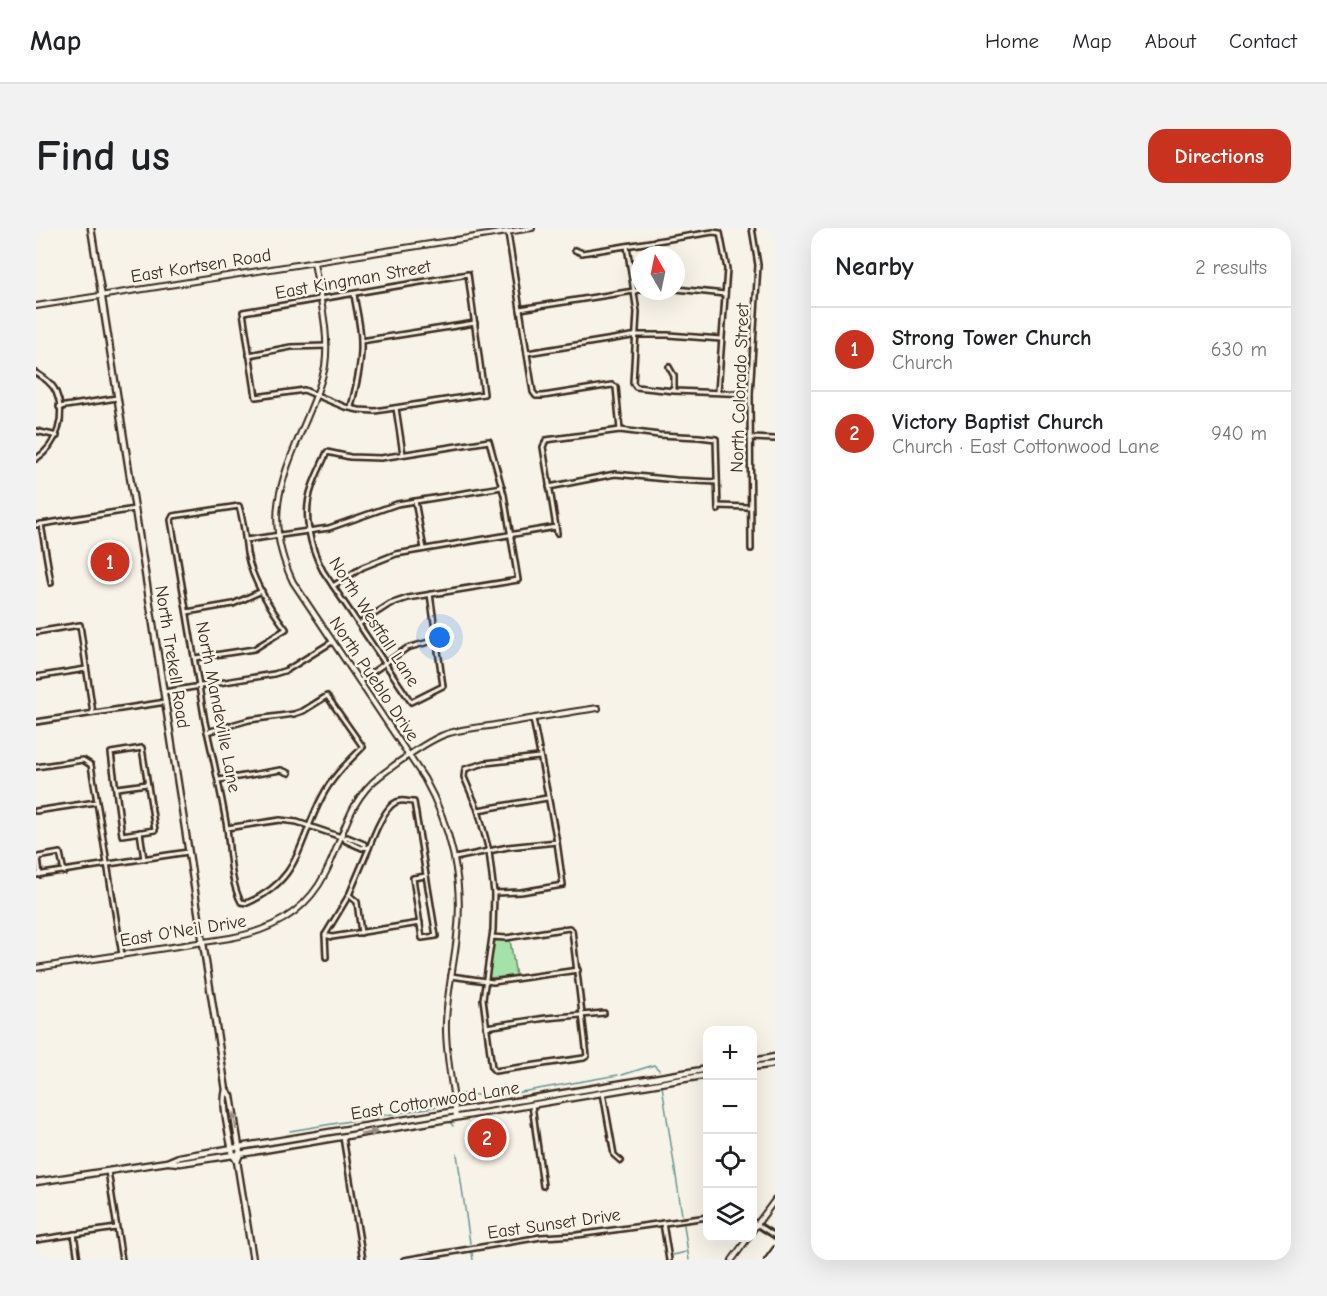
<!DOCTYPE html>
<meta charset="utf-8">
<style>
:root{--surface:#fff;--page:#f2f2f2;--text:#202124;--muted:#757577;--line:#e0e0e0;--accent:#c8321e}
body{margin:0;font-family:"Comic Neue",sans-serif;background:var(--page);color:var(--text)}
.controls{position:absolute;right:18px;bottom:18px;display:grid;overflow:hidden;border-radius:12px;box-shadow:0 6px 24px #0002}
.controls button{width:54px;height:54px;display:grid;place-items:center;padding:0;border:0;border-bottom:2px solid var(--line);background:var(--surface);color:var(--text);font:30px sans-serif}
.compass{position:absolute;left:595px;top:18px;width:54px;height:54px;border-radius:50%;background:var(--surface);box-shadow:0 6px 24px #0002;rotate:351deg}
.you{position:absolute;left:404px;top:410px;width:21px;height:21px;margin:-15px;border:4px solid #fff;border-radius:50%;background:#1a73e8;box-shadow:0 0 0 9px #1a73e833}
.badge{display:grid;place-items:center;width:39px;height:39px;border-radius:50%;background:var(--accent);color:#fff;font-size:20px;font-weight:700}
.pin{position:absolute;translate:-50% -50%;border:3px solid #fff;box-shadow:0 2px 6px #0006}
.list{margin:0;padding:0;list-style:none}
h2{display:flex;justify-content:space-between;align-items:center;height:78px;margin:0;padding:0 24px;font-size:26px}
h2 small{font-size:20px;font-weight:400;color:var(--muted)}
.list li{display:grid;grid-template-columns:39px 1fr auto;gap:18px;align-items:center;box-sizing:border-box;height:84px;padding:0 24px;border-top:2px solid var(--line)}
.list b{display:block;font-size:22px;white-space:nowrap}
.list p{margin:0;font-size:20px;white-space:nowrap;color:var(--muted)}
.list em{font-size:20px;font-style:normal;color:var(--muted)}
.icon{flex:none;width:33px;height:33px;fill:none;stroke:currentColor;stroke-width:2;stroke-linecap:round;stroke-linejoin:round}
.map{position:relative;flex:none;width:739px;height:1032px;overflow:hidden;border-radius:18px}
header{display:flex;align-items:center;gap:36px;box-sizing:border-box;height:84px;padding:0 30px;background:var(--surface);border-bottom:2px solid var(--line)}
header strong{font-size:28px}
nav{display:flex;gap:33px;margin-inline-start:auto;font-size:21px}
.intro{display:flex;align-items:center;justify-content:space-between;box-sizing:border-box;height:144px;padding:0 36px}
h1{margin:0;font-size:42px}
.button{padding:15px 27px;border-radius:18px;background:var(--accent);color:#fff;font-size:21px;font-weight:700}
main{display:flex;gap:36px;padding:0 36px}
aside{flex:1;background:var(--surface);border-radius:18px;box-shadow:0 6px 24px #0002}
.map>svg:first-child{display:block}
</style>
<header>
<strong>Map</strong>
<nav><a>Home</a><a>Map</a><a>About</a><a>Contact</a></nav>
</header>
<div class="intro"><h1>Find us</h1><a class="button">Directions</a></div>
<main>
<div class="map">
<svg width="739" height="1032" viewBox="0 0 739 1032">
<rect width="100%" height="100%" fill="#f7f3e8"/>
<filter id="ink" filterUnits="userSpaceOnUse"><feTurbulence type="fractalNoise" baseFrequency=".0167" numOctaves="2"/><feDisplacementMap in="SourceGraphic" scale="12" xChannelSelector="R" yChannelSelector="G"/><feConvolveMatrix kernelMatrix="1 2 1 2 8 2 1 2 1" color-interpolation-filters="sRGB"/></filter>
<g filter="url(#ink)">
<polygon fill="#a5e2a9" stroke="#708664" stroke-width="1.5" points="457,711 474,712 480,748 453,750 454,721"/>
<g fill="none" stroke-linecap="round" stroke-linejoin="round">
<g stroke="#699292" stroke-width="1.5">
<polyline points="586,847 618,837 623,842"/>
<polyline points="626,858 646,987"/>
<polyline points="424,866 462,868 582,847"/>
<polyline points="414,894 417,898"/>
<polyline points="254,903 398,879 403,877 411,868"/>
<polyline points="421,926 434,1015"/>
<polyline points="648,997 653,1032"/>
<polyline points="436,1025 437,1032"/>
<polyline points="637,1027 650,1024"/>
</g>
<defs>
<g id="minor">
<polyline points="472,5 497,164 500,168 507,168 576,157 580,159 584,202"/>
<polyline points="591,18 601,84 597,155 600,159 638,163 714,166"/>
<polyline points="539,22 546,25 677,4 684,5 691,41 682,164"/>
<polygon points="432,46 448,166 339,183 323,182 309,179 268,162 220,169 207,84"/>
<polyline points="640,61 689,66"/>
<polyline points="484,81 604,62"/>
<polyline points="325,113 439,95"/>
<polyline points="491,125 602,107 632,107 685,111"/>
<polyline points="213,127 255,119 290,118"/>
<polyline points="633,139 638,148 638,162"/>
<path d="M0,145C8,150 16,155 20,164C31,189 21,217 0,231"/>
<polyline points="23,179 81,170"/>
<path d="M315,179C320,158 326,136 325,113C325,98 320,81 318,66"/>
<polyline points="360,180 367,226"/>
<polyline points="0,203 21,208"/>
<polyline points="714,210 739,211"/>
<polyline points="513,259 579,246 640,252 681,254"/>
<polyline points="379,273 388,321"/>
<polyline points="682,278 713,279"/>
<polyline points="5,296 15,355"/>
<polyline points="0,297 99,281"/>
<polyline points="521,305 507,219 510,212 584,202 623,207 663,209 680,211 682,282"/>
<polyline points="210,312 293,300 361,276 466,259"/>
<polyline points="715,321 714,166 722,37 716,0"/>
<polyline points="297,358 327,339 360,326 520,299"/>
<polyline points="151,384 197,376 226,363"/>
<path d="M323,396L354,376L372,370L482,352L468,267L453,213L345,230L314,229L291,224C286,236 280,247 276,259C266,286 274,319 287,343L375,474L407,458L394,366"/>
<polyline points="0,404 44,397 57,485"/>
<path d="M159,430L218,421L250,401C234,380 216,353 211,325C209,310 208,294 203,278L137,288L135,292L169,494C177,529 185,564 191,600C194,624 194,653 205,674L211,675C265,652 262,614 286,569C296,549 312,534 327,519L291,468L267,483L258,486L213,492L171,504"/>
<polyline points="0,449 50,441"/>
<polyline points="324,453 371,420 400,412"/>
<polyline points="128,464 238,446 251,442 296,414"/>
<polyline points="0,494 130,474"/>
<polygon points="106,520 119,602 86,607 75,525"/>
<polyline points="0,539 47,532 55,537 86,727"/>
<polyline points="183,552 245,542 253,545"/>
<polyline points="81,560 111,556"/>
<polyline points="442,582 511,570"/>
<polyline points="0,583 60,574"/>
<polyline points="191,600 244,592 261,594 308,610 311,609 328,616 329,619 326,620 310,613 308,610"/>
<polyline points="104,604 108,631"/>
<path d="M329,619L333,620C337,609 350,574 364,573C368,572 374,574 378,574L400,708L386,710L377,650L390,648"/>
<polyline points="333,620 313,667 289,707 296,709 384,695"/>
<polyline points="419,630 472,619 521,614"/>
<polyline points="0,647 152,624"/>
<polyline points="4,647 2,629 24,625 28,644"/>
<polyline points="458,665 485,664 527,657 521,614 497,491"/>
<polyline points="313,667 321,674 325,705"/>
<polyline points="289,707 290,729"/>
<polyline points="456,709 470,710 533,700 536,702 551,828 548,830 459,843 456,840 447,771 457,702 458,665 453,623 442,582 428,549 429,541 449,535 503,529"/>
<polyline points="415,748 457,754 542,742"/>
<polyline points="450,799 510,790 568,785"/>
<polyline points="567,865 578,927 585,933"/>
<polyline points="496,877 507,958"/>
<polyline points="307,909 327,1032"/>
<polyline points="72,943 86,1032"/>
<polyline points="716,993 739,1008"/>
<polyline points="627,995 633,1032"/>
<polyline points="38,1006 42,1032"/>
<polyline points="0,1012 80,1000"/>
<polyline points="368,1032 505,1009 541,1007 672,989"/>
<polyline points="731,1032 739,1021"/>
</g>
<g id="tertiary">
<path d="M278,34C283,67 294,104 289,138C286,154 279,170 273,185C247,248 225,288 257,354L388,550C415,598 428,653 421,708C418,737 411,765 410,794C409,827 417,857 420,889"/>
<polyline points="0,78 496,0"/>
<path d="M0,740L194,710C234,703 270,684 289,646C307,612 311,573 344,548C361,535 385,517 405,508C421,501 441,500 459,497C493,491 528,485 562,480"/>
<polyline points="716,1003 739,972"/>
<polyline points="696,1032 712,1010"/>
</g>
<g id="secondary">
<polyline points="55,0 190,862 195,868 203,919 204,926 201,933"/>
<polyline points="716,833 739,829"/>
<polyline points="716,839 739,836"/>
<path d="M190,862C185,878 194,910 197,927L201,933L217,1032"/>
<polyline points="133,934 144,935 204,926 672,847"/>
<polyline points="0,954 131,934 143,929 672,841"/>
</g>
</defs>
<use href="#minor" stroke="#3b2a1e" stroke-width="8"/>
<use href="#tertiary" stroke="#3b2a1e" stroke-width="8"/>
<use href="#secondary" stroke="#3b2a1e" stroke-width="9"/>
<use href="#minor" stroke="#f7f3e8" stroke-width="3"/>
<use href="#tertiary" stroke="#f7f3e8" stroke-width="4"/>
<use href="#secondary" stroke="#f7f3e8" stroke-width="4.5"/>
</g>
<defs><path id="oneway-solid" d="M-6-.8H1V-3.2L6.5 0L1 3.2V.8H-6Z" transform="scale(1.5)"/></defs>
<g fill="#998e83">
<use href="#oneway-solid" transform="translate(199 893) rotate(-99)"/>
<use href="#oneway-solid" transform="translate(333 905) rotate(-10)"/>
</g>
</g>
<g text-anchor="middle" dominant-baseline="central" stroke-width="5" stroke-linejoin="round" paint-order="stroke">
<g font-size="18" fill="#3b2a1e" stroke="#f7f3e8">
<text transform="translate(165 38) rotate(-9)">East Kortsen Road</text>
<text transform="translate(317 52) rotate(-10)">East Kingman Street</text>
<text transform="translate(704 160) rotate(-88)">North Colorado Street</text>
<text transform="translate(338 394) rotate(57)">North Westfall Lane</text>
<text transform="translate(136 429) rotate(81)">North Trekell Road</text>
<text transform="translate(338 451) rotate(56)">North Pueblo Drive</text>
<text transform="translate(182 479) rotate(79)">North Mandeville Lane</text>
<text transform="translate(147 703) rotate(-9)">East O'Neil Drive</text>
<text transform="translate(399 873) rotate(-9)">East Cottonwood Lane</text>
<text transform="translate(518 996) rotate(-8)">East Sunset Drive</text>
</g>
</g>
</svg>
<div class="controls">
<button>+</button>
<button>−</button>
<button><svg class="icon" aria-label="locate" viewBox="0 0 24 24"><circle cx="12" cy="12" r="6"/><path d="M12 2v4M12 18v4M2 12h4M18 12h4"/></svg></button>
<button><svg class="icon" aria-label="layers" viewBox="0 0 24 24"><path d="M12 4l9 5-9 5-9-5zM3 14l9 5 9-5"/></svg></button>
</div>
<svg class="compass" viewBox="-18 -18 36 36"><path d="M0-13l5 13h-10z" fill="#e53935"/><path d="M0 13l5-13h-10z" fill="#757577"/></svg>
<div class="you"></div>
<div class="pin badge" style="left:74px;top:334px">1</div>
<div class="pin badge" style="left:451px;top:910px">2</div>
</div>
<aside>
<h2>Nearby<small>2 results</small></h2>
<ul class="list">
<li><span class="badge">1</span><div><b>Strong Tower Church</b><p>Church</p></div><em>630 m</em></li>
<li><span class="badge">2</span><div><b>Victory Baptist Church</b><p>Church · East Cottonwood Lane</p></div><em>940 m</em></li>
</ul>
</aside>
</main>
